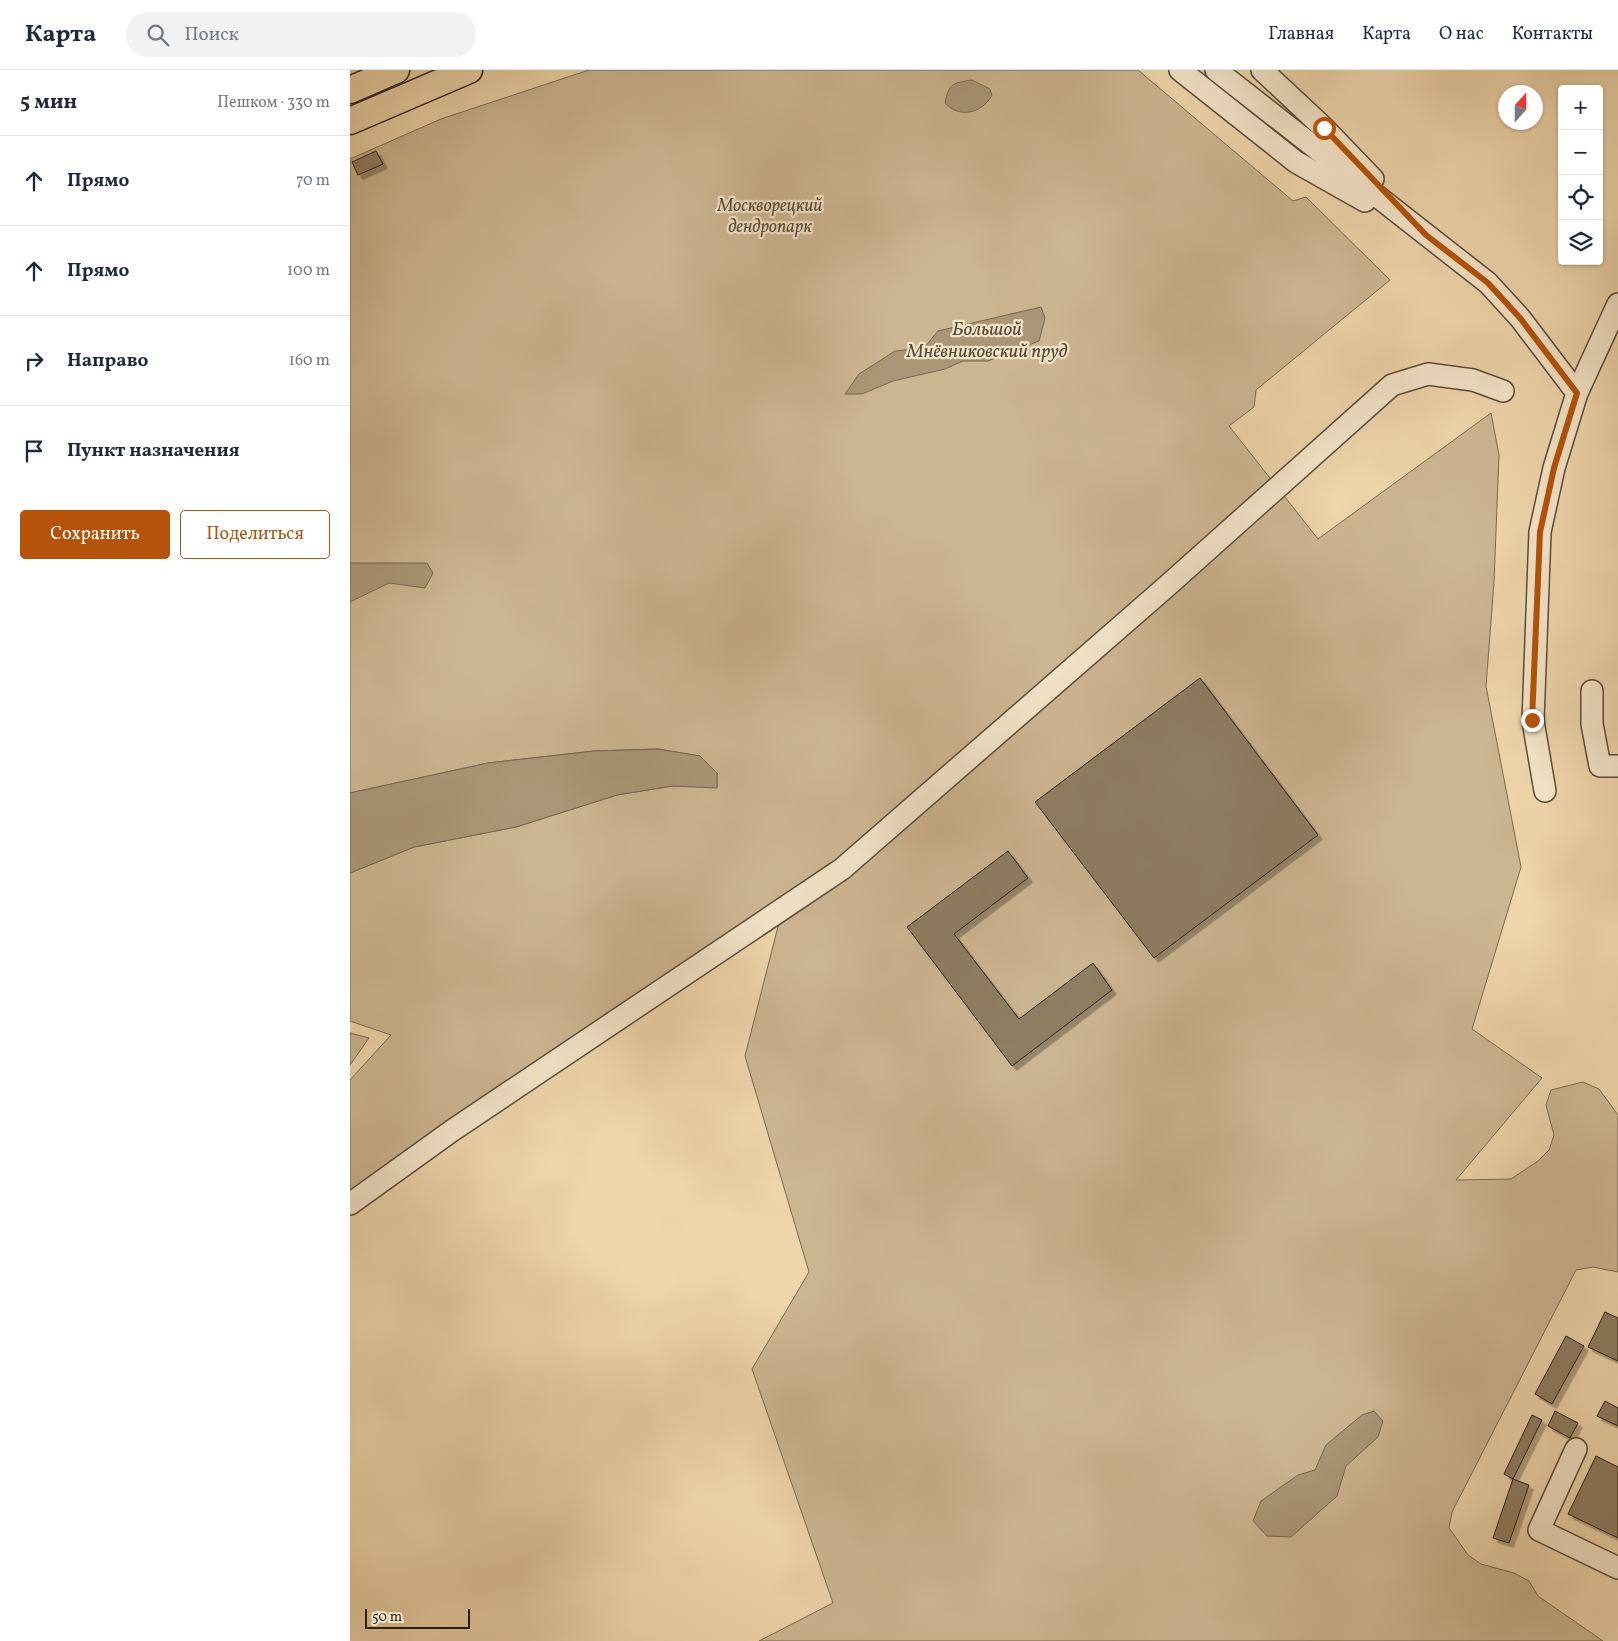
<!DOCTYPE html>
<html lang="ru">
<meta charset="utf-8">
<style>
:root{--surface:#fff;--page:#f2f2f3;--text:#1f2937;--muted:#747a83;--line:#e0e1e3;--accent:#b45309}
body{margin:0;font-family:Vollkorn,serif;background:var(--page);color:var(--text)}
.controls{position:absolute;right:15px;top:15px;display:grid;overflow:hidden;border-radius:5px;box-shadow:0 1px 4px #0004}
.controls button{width:45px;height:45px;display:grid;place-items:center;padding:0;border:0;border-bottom:1px solid var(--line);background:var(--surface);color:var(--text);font:25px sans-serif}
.compass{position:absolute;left:1148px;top:15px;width:45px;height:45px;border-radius:50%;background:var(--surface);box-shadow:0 1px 4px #0004;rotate:21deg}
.scale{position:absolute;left:15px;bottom:12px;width:105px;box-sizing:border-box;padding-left:5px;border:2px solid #281f15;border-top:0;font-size:14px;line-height:18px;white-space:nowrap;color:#281f15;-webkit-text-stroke:4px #f4e4c8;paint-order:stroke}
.stop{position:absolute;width:15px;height:15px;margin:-11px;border:4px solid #b45309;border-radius:50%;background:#fff}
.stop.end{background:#b45309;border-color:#fff;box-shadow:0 1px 5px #0008}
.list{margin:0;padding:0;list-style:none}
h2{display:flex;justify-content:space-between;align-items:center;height:65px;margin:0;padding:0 20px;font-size:21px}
h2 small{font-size:16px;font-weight:400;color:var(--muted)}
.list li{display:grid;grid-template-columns:32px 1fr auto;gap:15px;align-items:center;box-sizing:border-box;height:90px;padding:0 20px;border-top:1px solid var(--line)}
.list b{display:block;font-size:19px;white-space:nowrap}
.list em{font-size:16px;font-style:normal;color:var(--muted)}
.actions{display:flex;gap:10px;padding:15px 20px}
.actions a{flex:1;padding:11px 0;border:1px solid var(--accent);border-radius:5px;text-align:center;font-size:18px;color:var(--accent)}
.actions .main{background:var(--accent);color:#fff}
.icon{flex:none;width:28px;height:28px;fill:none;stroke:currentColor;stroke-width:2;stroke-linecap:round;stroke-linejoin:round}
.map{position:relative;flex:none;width:1268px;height:1571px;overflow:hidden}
header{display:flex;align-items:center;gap:30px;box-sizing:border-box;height:70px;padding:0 25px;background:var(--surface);border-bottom:1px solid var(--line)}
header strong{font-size:24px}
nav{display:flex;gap:28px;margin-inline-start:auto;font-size:18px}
.search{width:350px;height:45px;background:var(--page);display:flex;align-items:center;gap:12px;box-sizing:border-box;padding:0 18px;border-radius:28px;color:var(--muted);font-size:19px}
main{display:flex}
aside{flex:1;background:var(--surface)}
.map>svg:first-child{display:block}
</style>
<header>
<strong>Карта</strong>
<div class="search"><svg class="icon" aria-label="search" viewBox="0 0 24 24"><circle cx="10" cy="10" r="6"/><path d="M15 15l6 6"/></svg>Поиск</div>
<nav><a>Главная</a><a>Карта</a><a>О нас</a><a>Контакты</a></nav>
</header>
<main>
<aside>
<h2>5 мин<small>Пешком · 330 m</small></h2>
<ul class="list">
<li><svg class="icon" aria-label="ahead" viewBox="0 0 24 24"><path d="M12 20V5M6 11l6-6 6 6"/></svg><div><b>Прямо</b></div><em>70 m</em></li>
<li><svg class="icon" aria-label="ahead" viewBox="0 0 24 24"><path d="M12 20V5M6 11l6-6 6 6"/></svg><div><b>Прямо</b></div><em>100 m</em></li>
<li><svg class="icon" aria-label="right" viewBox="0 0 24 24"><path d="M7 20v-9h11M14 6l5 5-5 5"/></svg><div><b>Направо</b></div><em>160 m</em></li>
<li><svg class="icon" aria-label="arrive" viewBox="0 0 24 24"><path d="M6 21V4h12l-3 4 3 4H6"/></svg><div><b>Пункт назначения</b></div></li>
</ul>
<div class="actions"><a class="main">Сохранить</a><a>Поделиться</a></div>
</aside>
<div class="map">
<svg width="1268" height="1571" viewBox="0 0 1268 1571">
<defs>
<filter id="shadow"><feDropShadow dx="4.5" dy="4.5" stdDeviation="0" flood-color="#0004"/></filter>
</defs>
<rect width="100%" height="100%" fill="#eed5aa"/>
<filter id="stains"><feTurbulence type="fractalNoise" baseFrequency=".004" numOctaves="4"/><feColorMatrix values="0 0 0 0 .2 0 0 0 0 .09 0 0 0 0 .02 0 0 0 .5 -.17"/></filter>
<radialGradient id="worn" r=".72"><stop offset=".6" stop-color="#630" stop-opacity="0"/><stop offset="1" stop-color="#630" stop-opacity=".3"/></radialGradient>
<g fill="#ccb691" stroke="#7a6a53">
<polygon points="239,0 788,0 943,131 956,127 1040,210 906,320 904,337 879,356 968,469 1141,343 1149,385 1144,512 1136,616 1171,797 1122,959 1192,1008 1106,1110 1161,1109 1188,1091 1199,1080 1204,1065 1196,1035 1201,1020 1233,1012 1249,1019 1268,1045 1268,1202 1243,1197 1226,1200 1102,1442 1099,1458 1118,1485 1131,1494 1164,1503 1179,1511 1188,1526 1253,1571 409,1571 483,1533 402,1299 459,1202 395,986 433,837 0,1126 0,1010 41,965 0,951 0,803 64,777 166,757 267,725 322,716 367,717 367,703 350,686 308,679 244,681 138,693 0,723 0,89 91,49"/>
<polygon points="0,963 19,968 0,995"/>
</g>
<g fill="#ab9777" stroke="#776750">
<path d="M622,10L640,19L642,25C633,43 609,49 595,33C599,13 603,13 622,10Z"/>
<polygon points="691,237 695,248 689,271 638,291 613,291 595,299 543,311 512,324 495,324 509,304 545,281 574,278 588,261"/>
<polygon points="0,493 77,493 83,503 75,518 39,513 0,532"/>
<polygon points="308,679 350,686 367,703 367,718 322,716 267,725 166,757 64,777 0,803 0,723 138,693 244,681"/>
<polygon points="1024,1341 1033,1351 1028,1367 996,1396 987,1426 941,1467 917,1466 903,1451 911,1431 948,1405 965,1400 976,1375 1012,1345"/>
</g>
<g fill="#8f7e62" stroke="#281f15" filter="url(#shadow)">
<polygon points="26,81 33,94 8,105 2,92"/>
<polygon points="850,608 968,765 804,888 685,732"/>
<polygon points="658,781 678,808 604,864 669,949 743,893 762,920 662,996 557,857"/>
<polygon points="1255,1242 1268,1248 1268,1291 1238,1277"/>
<polygon points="1216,1266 1234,1276 1202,1334 1185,1324"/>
<polygon points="1255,1331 1268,1338 1268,1356 1247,1346"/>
<polygon points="1205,1341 1228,1353 1220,1368 1198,1356"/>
<polygon points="1182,1345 1192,1350 1163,1409 1154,1404"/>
<polygon points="1246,1386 1268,1397 1268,1468 1218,1444"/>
<polygon points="1163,1409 1179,1415 1159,1473 1143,1468"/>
</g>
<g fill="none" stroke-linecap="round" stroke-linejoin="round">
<defs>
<g id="minor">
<polyline points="830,0 946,92 1015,131"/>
<polyline points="866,0 1138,213 1170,248 1227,323"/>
<polyline points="912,0 974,58 1023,109"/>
<polyline points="1242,621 1242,654 1250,696 1268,696"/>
<polyline points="1195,721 1183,651 1190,462 1204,398 1227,323 1268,234"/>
<polyline points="0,1134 103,1060 492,799 816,517 1042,315 1078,304 1123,310 1153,321"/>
<polyline points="1226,1379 1189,1460 1268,1498"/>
</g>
<g id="major">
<polyline points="0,20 46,0"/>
<polyline points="0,51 119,0"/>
</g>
</defs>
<use href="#minor" stroke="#5a4c3a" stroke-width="24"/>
<use href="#major" stroke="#281f15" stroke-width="29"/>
<use href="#minor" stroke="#f4e4c8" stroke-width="21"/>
<use href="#major" stroke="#eed5aa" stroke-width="26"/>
</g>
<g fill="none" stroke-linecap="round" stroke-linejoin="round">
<polyline stroke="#b45309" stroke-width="6" points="974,58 1076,165 1138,213 1170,248 1227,323 1204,398 1190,462 1182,650"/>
</g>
<g text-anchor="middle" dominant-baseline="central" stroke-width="4.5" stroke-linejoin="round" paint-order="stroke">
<g font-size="18" font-style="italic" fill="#594c3a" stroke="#f4e4c8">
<text x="420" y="136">Москворецкий<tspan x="420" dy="21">дендропарк</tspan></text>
</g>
<g font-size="19" font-style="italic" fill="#564937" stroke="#f4e4c8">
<text x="637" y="260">Большой<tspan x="637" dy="22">Мнёвниковский пруд</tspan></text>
</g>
</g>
<rect width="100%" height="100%" filter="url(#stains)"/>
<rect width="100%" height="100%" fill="url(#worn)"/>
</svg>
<div class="controls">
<button>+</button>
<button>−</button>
<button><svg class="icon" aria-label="locate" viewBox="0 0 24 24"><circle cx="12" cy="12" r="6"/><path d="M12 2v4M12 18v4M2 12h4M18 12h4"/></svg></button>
<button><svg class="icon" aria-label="layers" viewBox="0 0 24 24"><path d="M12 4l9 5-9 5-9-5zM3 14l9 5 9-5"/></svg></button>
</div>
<svg class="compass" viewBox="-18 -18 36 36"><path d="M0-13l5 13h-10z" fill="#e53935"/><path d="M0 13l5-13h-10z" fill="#747a83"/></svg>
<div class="scale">50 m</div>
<div class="stop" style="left:974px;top:58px"></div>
<div class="stop end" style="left:1182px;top:650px"></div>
</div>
</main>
